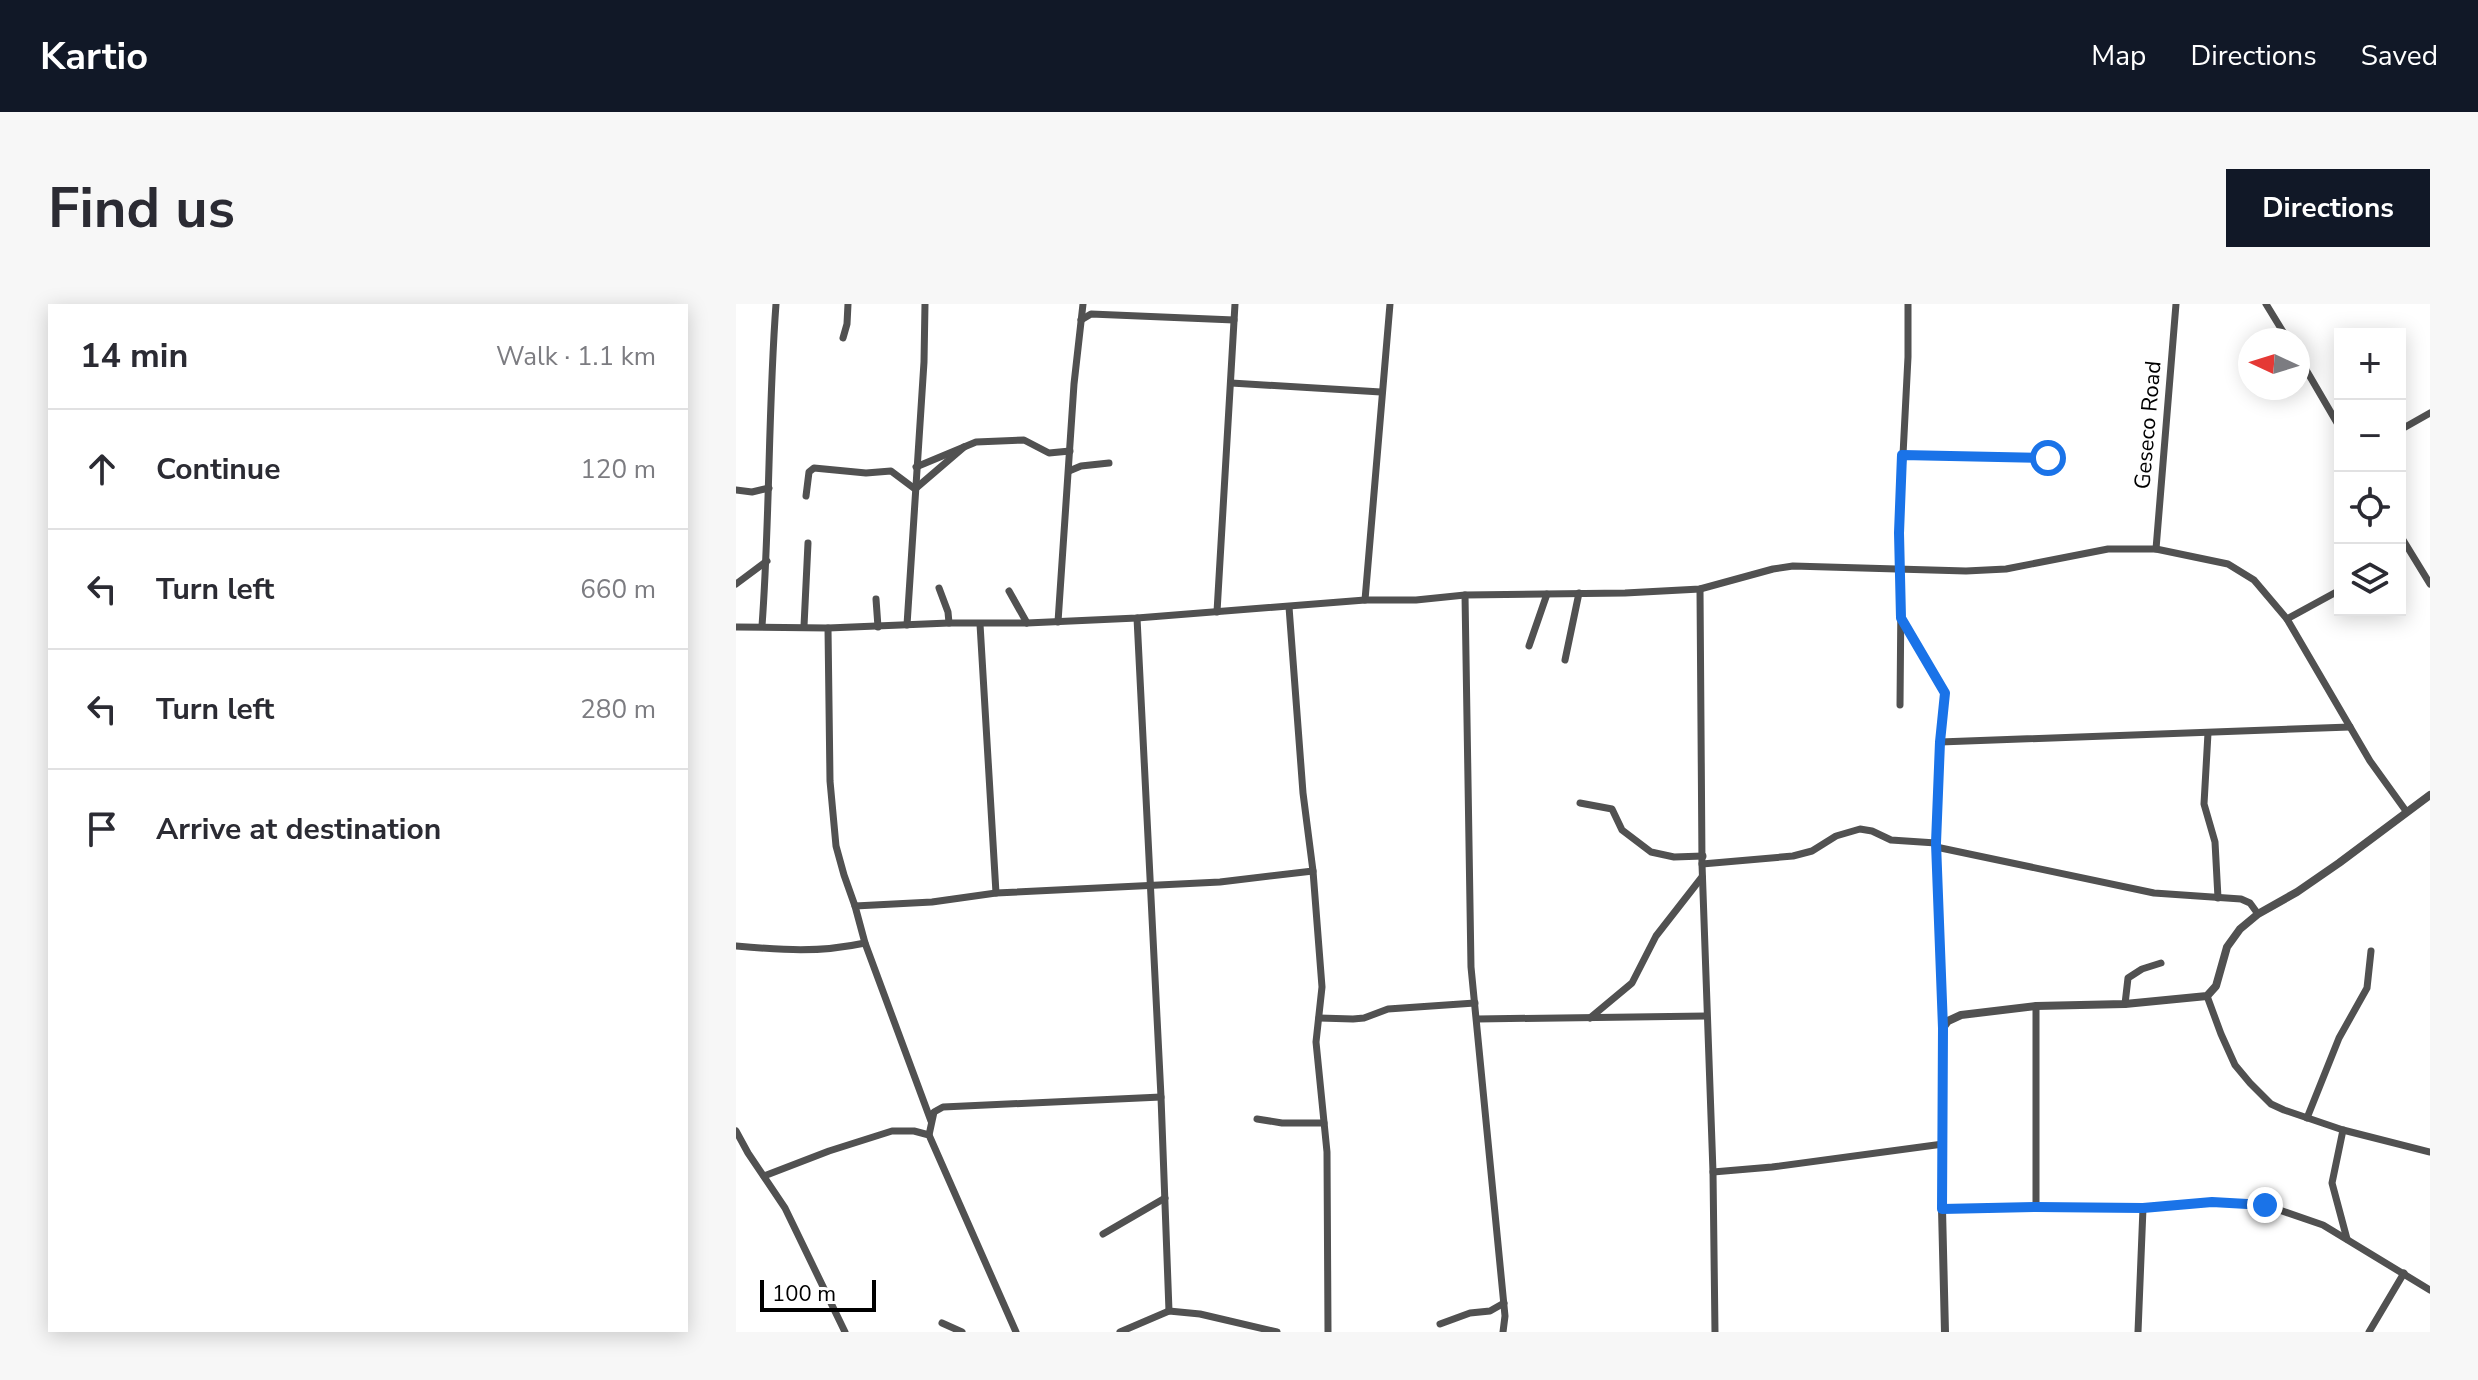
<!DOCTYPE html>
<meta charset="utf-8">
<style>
:root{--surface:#fff;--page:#f7f7f7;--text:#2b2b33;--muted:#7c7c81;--line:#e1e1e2;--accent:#111827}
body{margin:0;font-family:"Nunito Sans",sans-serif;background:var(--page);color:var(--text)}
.controls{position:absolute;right:24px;top:24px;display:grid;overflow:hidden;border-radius:0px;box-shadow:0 4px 20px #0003}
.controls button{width:72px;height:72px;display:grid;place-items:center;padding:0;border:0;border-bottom:2px solid var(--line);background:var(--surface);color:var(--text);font:40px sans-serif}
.compass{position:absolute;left:1502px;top:24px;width:72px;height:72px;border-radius:50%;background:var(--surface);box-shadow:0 4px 20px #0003;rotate:274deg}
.scale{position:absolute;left:24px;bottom:20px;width:116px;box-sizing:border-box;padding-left:8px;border:4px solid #000;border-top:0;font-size:22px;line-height:28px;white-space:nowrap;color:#000;-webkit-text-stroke:6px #fff;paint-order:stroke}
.stop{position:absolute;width:24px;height:24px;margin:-18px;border:6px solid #1a73e8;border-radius:50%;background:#fff}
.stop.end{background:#1a73e8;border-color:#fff;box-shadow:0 2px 8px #0008}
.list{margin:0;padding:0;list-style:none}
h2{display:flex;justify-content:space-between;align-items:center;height:104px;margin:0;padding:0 32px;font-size:34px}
h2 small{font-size:26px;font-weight:400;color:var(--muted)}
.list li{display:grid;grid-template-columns:52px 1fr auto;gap:24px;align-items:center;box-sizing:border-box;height:120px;padding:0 32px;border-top:2px solid var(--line)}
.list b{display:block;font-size:30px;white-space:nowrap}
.list em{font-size:26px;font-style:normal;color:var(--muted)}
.icon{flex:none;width:44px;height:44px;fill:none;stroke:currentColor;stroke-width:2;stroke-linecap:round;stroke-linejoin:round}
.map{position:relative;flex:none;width:1694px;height:1028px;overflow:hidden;border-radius:0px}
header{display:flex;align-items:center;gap:48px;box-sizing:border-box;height:112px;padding:0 40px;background:var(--accent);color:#fff}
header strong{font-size:38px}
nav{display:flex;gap:44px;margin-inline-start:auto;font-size:28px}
.intro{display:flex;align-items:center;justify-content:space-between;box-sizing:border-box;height:192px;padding:0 48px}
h1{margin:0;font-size:56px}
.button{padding:20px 36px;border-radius:0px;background:var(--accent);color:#fff;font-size:28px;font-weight:700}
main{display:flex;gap:48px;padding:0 48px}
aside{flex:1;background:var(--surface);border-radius:0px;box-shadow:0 4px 20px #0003}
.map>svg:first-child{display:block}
</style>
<header>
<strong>Kartio</strong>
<nav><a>Map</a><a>Directions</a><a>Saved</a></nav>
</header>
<div class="intro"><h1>Find us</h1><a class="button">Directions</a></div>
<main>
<aside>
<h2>14 min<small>Walk · 1.1 km</small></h2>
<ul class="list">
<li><svg class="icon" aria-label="ahead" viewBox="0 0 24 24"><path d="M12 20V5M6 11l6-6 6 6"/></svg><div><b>Continue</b></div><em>120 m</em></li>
<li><svg class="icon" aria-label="left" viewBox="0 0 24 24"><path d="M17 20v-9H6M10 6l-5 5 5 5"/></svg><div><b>Turn left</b></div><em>660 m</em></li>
<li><svg class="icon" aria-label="left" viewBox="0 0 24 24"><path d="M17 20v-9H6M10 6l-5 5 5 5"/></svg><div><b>Turn left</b></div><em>280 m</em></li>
<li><svg class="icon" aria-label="arrive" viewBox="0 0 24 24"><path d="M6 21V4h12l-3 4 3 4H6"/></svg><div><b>Arrive at destination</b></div></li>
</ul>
</aside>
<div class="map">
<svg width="1694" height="1028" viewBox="0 0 1694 1028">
<rect width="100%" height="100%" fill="#fff"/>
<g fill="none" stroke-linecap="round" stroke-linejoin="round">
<g stroke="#515151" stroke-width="7">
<polyline points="1530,0 1552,36"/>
<polyline points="345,16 355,10 498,16"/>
<polyline points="107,34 111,20 112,0"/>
<polyline points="1562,52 1604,124"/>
<polyline points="495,79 645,88"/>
<polyline points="1664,126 1694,109"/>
<polyline points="1166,151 1312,154"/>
<polyline points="180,163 240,138 288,136 313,149 334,147"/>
<polyline points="333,167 345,162 373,159"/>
<polyline points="0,186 16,188 33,184"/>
<polyline points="70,192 73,168 78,164 130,169 155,167 179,185 228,143"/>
<polyline points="1664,231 1694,280"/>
<polyline points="1420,245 1440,0"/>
<polyline points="0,280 31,257"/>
<polyline points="203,284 212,308 213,319"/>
<polyline points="964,285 966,560 977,868 979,1028"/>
<polyline points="273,287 291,319"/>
<polyline points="729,291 735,663 769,1012 767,1028"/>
<polyline points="140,295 142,323"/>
<polyline points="629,296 654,0"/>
<polyline points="553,303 567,489 577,567 586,683 580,738 591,848 592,1028"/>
<polyline points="481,308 499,0"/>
<polyline points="401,314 425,793 433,1007"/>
<polyline points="1165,314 1209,389 1204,438 1200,539 1207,724"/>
<polyline points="1551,315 1604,286"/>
<polyline points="322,318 338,80 347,0"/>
<polyline points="244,320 260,589"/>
<polyline points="171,321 188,58 189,0"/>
<path d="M26,322C34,214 32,107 40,0"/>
<polyline points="68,322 72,239"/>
<polyline points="0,323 92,324 213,319 291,319 401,314 629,296 680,296 729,291 889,289 964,285 1037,265 1057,262 1230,267 1270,265 1372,245 1420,245 1492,260 1518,276 1551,315 1634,457 1670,507"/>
<polyline points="92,324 94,477 100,542 108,571 119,602 196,598 260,589 484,578 577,567"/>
<polyline points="793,342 811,290"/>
<polyline points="829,356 843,289"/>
<polyline points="1164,401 1165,290 1163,229 1172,53 1172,0"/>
<polyline points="1472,429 1468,500 1479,538 1482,594"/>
<polyline points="1204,438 1614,423"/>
<polyline points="844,499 876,505 886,526 915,548 938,553 967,552"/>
<polyline points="1200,543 1418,589 1505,595 1514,599 1522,610"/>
<polyline points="966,560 1057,552 1076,547 1100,532 1124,525 1136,527 1155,536 1200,539"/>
<polyline points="119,602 129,639 195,817"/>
<path d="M0,642C47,646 82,649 129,639"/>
<polyline points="1471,692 1485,730 1499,761 1514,779 1535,800 1548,806 1607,826 1694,848"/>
<polyline points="1389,700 1392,674 1406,665 1425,659"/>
<polyline points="1300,702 1300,903"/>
<polyline points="583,714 617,715 628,714 652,705 739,699"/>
<polyline points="854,714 896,679 920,632 966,573"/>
<polyline points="741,715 970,712"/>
<polyline points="1571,814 1603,734 1631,684 1635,647"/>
<polyline points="521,815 546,819 588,819"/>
<polyline points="1607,826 1596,879 1611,935"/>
<polyline points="0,827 12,849 49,904 109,1028"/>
<polyline points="193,831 198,808 207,803 425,793"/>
<polyline points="977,868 1036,863 1207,840"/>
<polyline points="28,872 93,847 156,827 178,827 193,831 280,1028"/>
<polyline points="1206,905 1300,903 1407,904 1476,898 1529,901 1587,921 1694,986"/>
<polyline points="367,930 429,894"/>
<polyline points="206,1019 226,1028"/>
<polyline points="704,1020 734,1009 754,1007 768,999"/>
<polyline points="384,1028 433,1007 464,1010 541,1028"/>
<polyline points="1402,1028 1407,904"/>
<polyline points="1633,1028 1668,969"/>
</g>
<polyline stroke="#515151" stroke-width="8" points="1209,1028 1206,905 1207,724 1212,717 1225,711 1300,702 1389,700 1471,692 1480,682 1491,643 1504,625 1522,610 1561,588 1603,559 1694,491"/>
</g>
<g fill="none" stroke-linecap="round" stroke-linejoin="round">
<polyline stroke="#1a73e8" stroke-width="10" points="1312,154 1166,151 1163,229 1165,314 1209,389 1204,438 1200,539 1207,724 1206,905 1300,903 1407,904 1476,898 1529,901"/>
</g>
<g text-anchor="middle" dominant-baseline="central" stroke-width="6" stroke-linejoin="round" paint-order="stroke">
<g font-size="22" fill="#000" stroke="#fff">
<text transform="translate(1412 121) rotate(-85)">Geseco Road</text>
</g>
</g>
</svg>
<div class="controls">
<button>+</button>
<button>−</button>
<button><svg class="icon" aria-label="locate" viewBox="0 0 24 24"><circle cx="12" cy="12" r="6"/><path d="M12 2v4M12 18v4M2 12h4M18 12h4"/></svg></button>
<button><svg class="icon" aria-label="layers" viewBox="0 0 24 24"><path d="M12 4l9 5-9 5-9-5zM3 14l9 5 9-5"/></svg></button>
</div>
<svg class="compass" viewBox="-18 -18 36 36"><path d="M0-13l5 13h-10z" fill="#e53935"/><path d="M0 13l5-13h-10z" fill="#7c7c81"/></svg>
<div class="scale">100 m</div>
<div class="stop" style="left:1312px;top:154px"></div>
<div class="stop end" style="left:1529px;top:901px"></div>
</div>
</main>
